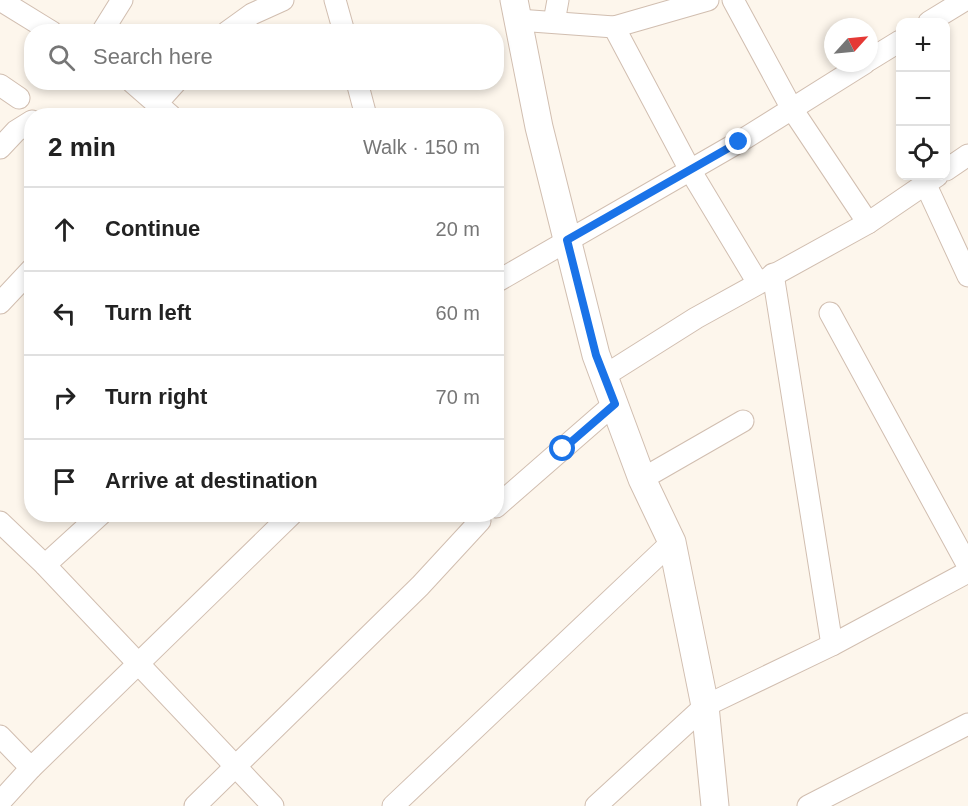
<!DOCTYPE html>
<meta charset="utf-8">
<style>
:root{--surface:#fff;--page:#f6f6f6;--text:#222;--muted:#767676;--line:#e0e0e0}
body{margin:0;font-family:Helvetica,sans-serif;background:var(--page);color:var(--text)}
.controls{position:absolute;right:18px;top:18px;display:grid;overflow:hidden;border-radius:12px;box-shadow:0 3px 9px #0003}
.controls button{width:54px;height:54px;display:grid;place-items:center;padding:0;border:0;border-bottom:2px solid var(--line);background:var(--surface);color:var(--text);font:30px sans-serif}
.compass{position:absolute;left:824px;top:18px;width:54px;height:54px;border-radius:50%;background:var(--surface);box-shadow:0 3px 9px #0003;rotate:63deg}
.stop{position:absolute;width:18px;height:18px;margin:-14px;border:4px solid #1a73e8;border-radius:50%;background:#fff}
.stop.end{background:#1a73e8;border-color:#fff;box-shadow:0 2px 6px #0008}
.list{margin:0;padding:0;list-style:none}
h2{display:flex;justify-content:space-between;align-items:center;height:78px;margin:0;padding:0 24px;font-size:26px}
h2 small{font-size:20px;font-weight:400;color:var(--muted)}
.list li{display:grid;grid-template-columns:39px 1fr auto;gap:18px;align-items:center;box-sizing:border-box;height:84px;padding:0 24px;border-top:2px solid var(--line)}
.list b{display:block;font-size:22px;white-space:nowrap}
.list em{font-size:20px;font-style:normal;color:var(--muted)}
.icon{flex:none;width:33px;height:33px;fill:none;stroke:currentColor;stroke-width:2;stroke-linecap:round;stroke-linejoin:round}
.map{position:relative;flex:none;width:968px;height:806px;overflow:hidden}
.search{position:absolute;background:var(--surface);box-shadow:0 3px 9px #0003;left:24px;top:24px;width:480px;height:66px;display:flex;align-items:center;gap:15px;box-sizing:border-box;padding:0 21px;border-radius:24px;color:var(--muted);font-size:22px}
.panel{position:absolute;background:var(--surface);box-shadow:0 3px 9px #0003;left:24px;top:108px;width:480px;height:414px;border-radius:24px}
.map>svg:first-child{display:block}
</style>
<div class="map">
<svg width="968" height="806" viewBox="0 0 968 806">
<rect width="100%" height="100%" fill="#fdf6ec"/>
<g fill="none" stroke-linecap="round" stroke-linejoin="round">
<defs>
<g id="minor">
<polyline points="0,0 52,32"/>
<polyline points="335,0 344,32"/>
<polyline points="733,0 792,109 868,223"/>
<polyline points="518,20 614,27 708,0"/>
<polyline points="554,22 558,0"/>
<polyline points="929,22 965,0"/>
<polyline points="614,27 690,170 758,283"/>
<polyline points="102,32 122,0"/>
<polyline points="227,32 252,14 283,0"/>
<polyline points="869,60 900,41"/>
<polyline points="132,82 171,116"/>
<polyline points="357,82 366,116"/>
<polyline points="0,85 19,98"/>
<polyline points="158,102 176,82"/>
<polyline points="0,148 16,131 32,121"/>
<polyline points="946,170 968,155"/>
<polyline points="925,183 968,276"/>
<polyline points="773,274 832,645"/>
<polyline points="496,282 739,142 865,63"/>
<polyline points="0,303 32,269"/>
<polyline points="830,313 968,566"/>
<polyline points="604,376 696,318 868,223 937,176"/>
<polyline points="642,479 743,421"/>
<polyline points="496,507 614,404"/>
<polyline points="101,514 45,565 273,806"/>
<polyline points="0,522 45,565"/>
<polyline points="0,736 31,768 292,514"/>
<polyline points="0,802 31,768"/>
<polyline points="195,806 420,586 480,521 475,514"/>
<polyline points="393,806 672,542"/>
<polyline points="596,806 705,706 832,645 968,572"/>
<polyline points="808,806 968,724"/>
</g>
<polyline id="tertiary" points="514,0 539,127 596,355 642,479 672,542 705,706 715,806"/>
</defs>
<use href="#minor" stroke="#d1beb0" stroke-width="23"/>
<use href="#tertiary" stroke="#d1beb0" stroke-width="29"/>
<use href="#minor" stroke="#fff" stroke-width="21"/>
<use href="#tertiary" stroke="#fff" stroke-width="27"/>
</g>
<g fill="none" stroke-linecap="round" stroke-linejoin="round">
<polyline stroke="#1a73e8" stroke-width="8" points="563,449 615,404 596,355 567,240 739,142"/>
</g>
</svg>
<div class="controls">
<button>+</button>
<button>−</button>
<button><svg class="icon" aria-label="locate" viewBox="0 0 24 24"><circle cx="12" cy="12" r="6"/><path d="M12 2v4M12 18v4M2 12h4M18 12h4"/></svg></button>
</div>
<svg class="compass" viewBox="-18 -18 36 36"><path d="M0-13l5 13h-10z" fill="#e53935"/><path d="M0 13l5-13h-10z" fill="#767676"/></svg>
<div class="stop" style="left:563px;top:449px"></div>
<div class="stop end" style="left:739px;top:142px"></div>
<div class="search"><svg class="icon" aria-label="search" viewBox="0 0 24 24"><circle cx="10" cy="10" r="6"/><path d="M15 15l6 6"/></svg>Search here</div>
<section class="panel">
<h2>2 min<small>Walk · 150 m</small></h2>
<ul class="list">
<li><svg class="icon" aria-label="ahead" viewBox="0 0 24 24"><path d="M12 20V5M6 11l6-6 6 6"/></svg><div><b>Continue</b></div><em>20 m</em></li>
<li><svg class="icon" aria-label="left" viewBox="0 0 24 24"><path d="M17 20v-9H6M10 6l-5 5 5 5"/></svg><div><b>Turn left</b></div><em>60 m</em></li>
<li><svg class="icon" aria-label="right" viewBox="0 0 24 24"><path d="M7 20v-9h11M14 6l5 5-5 5"/></svg><div><b>Turn right</b></div><em>70 m</em></li>
<li><svg class="icon" aria-label="arrive" viewBox="0 0 24 24"><path d="M6 21V4h12l-3 4 3 4H6"/></svg><div><b>Arrive at destination</b></div></li>
</ul>
</section>
</div>
